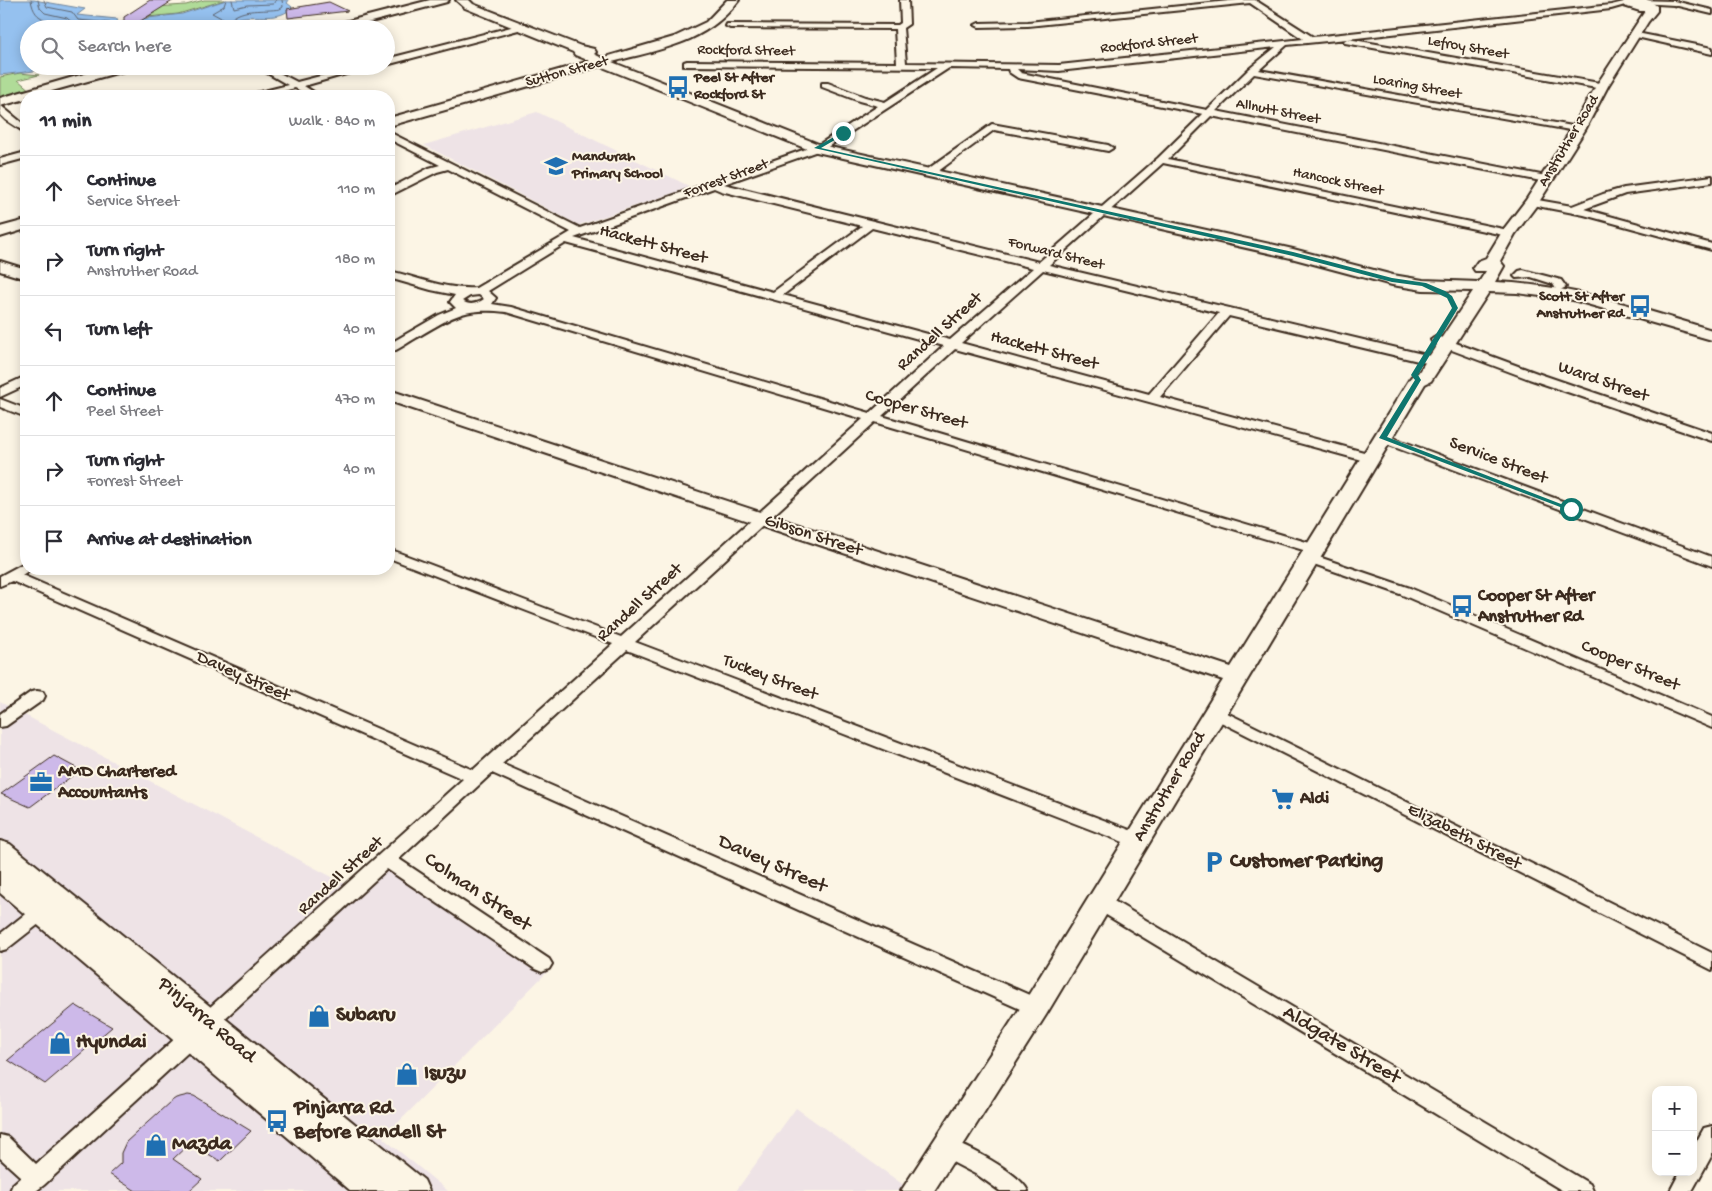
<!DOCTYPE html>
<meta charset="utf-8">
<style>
:root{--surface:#fff;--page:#f7f7f7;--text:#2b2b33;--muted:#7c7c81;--line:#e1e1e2}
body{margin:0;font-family:"Gochi Hand",sans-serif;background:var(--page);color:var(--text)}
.controls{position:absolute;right:15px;bottom:15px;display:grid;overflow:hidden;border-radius:10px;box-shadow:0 2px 12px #0003}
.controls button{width:45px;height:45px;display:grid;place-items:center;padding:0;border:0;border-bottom:1px solid var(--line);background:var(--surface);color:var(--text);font:25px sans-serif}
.stop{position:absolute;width:15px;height:15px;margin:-11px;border:4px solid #0f766e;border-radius:50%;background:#fff}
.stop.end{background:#0f766e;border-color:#fff;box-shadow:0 1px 5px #0008}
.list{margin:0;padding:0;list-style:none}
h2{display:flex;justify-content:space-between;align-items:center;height:65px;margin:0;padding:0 20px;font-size:21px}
h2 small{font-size:16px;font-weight:400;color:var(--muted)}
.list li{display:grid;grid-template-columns:32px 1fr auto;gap:15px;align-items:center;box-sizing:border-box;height:70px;padding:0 20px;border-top:1px solid var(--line)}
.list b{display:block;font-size:19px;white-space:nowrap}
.list p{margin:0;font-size:16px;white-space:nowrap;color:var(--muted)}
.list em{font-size:16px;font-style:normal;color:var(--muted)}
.icon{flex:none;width:28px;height:28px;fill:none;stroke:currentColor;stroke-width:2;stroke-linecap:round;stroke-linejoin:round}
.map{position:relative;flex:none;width:1712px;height:1191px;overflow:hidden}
.search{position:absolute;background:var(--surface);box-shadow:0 2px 12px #0003;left:20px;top:20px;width:375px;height:55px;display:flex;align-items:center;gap:12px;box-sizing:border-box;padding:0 18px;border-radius:28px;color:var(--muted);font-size:19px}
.panel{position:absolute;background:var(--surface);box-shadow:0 2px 12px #0003;left:20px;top:90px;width:375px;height:485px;border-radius:20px}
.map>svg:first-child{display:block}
</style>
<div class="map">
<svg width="1712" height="1191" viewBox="0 0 1712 1191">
<rect width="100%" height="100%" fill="#fcf5e5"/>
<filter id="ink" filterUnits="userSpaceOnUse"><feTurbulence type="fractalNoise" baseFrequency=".02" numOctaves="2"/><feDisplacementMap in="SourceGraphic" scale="10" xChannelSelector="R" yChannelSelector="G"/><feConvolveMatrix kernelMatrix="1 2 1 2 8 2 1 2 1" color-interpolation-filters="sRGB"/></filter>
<g filter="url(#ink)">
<g fill="#eee3e6">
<polygon points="537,112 691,187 579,225 424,145"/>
<polygon points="0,702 351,887 387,854 553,966 383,1138 448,1191 0,1191"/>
<polygon points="796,1108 912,1191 736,1191"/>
</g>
<g fill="#b0db98" stroke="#76825b">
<polygon points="204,0 225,0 178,14 148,17 156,12 148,11 155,7 186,5"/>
<polygon points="20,73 39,75 18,80 31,91 0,98 0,77"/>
</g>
<g fill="#95c1ef" stroke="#71859b">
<polygon points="0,0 34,0 85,9 77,15 117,19 119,29 29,29 29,66 45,67 34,71 0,75"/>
<path d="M226,0H289L287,3L292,7C281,22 254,14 239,18L234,22L236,25L232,29H204L202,26L190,25L172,29H150L144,25L124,27L122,21L182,14Z"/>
</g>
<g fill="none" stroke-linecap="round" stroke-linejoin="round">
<g stroke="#5f6672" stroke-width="1">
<path d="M31,0C35,25 51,17 67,29"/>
<polyline points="38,0 40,8 45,13 67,18 76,26 100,29"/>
<polyline points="44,0 47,7 72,12 78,20 111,23 114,29"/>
<polyline points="232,0 234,8 247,5 273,4 276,0"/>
<polyline points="208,29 219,29 223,26 223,19 212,13 224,6 226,0"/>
<path d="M230,29V20C243,7 263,12 280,9L283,7L282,0"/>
</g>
</g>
<g fill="#cdb9e9" stroke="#3b2a1e">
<polygon points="150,0 174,0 139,22 140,29 124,29 124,17"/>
<polygon points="329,2 348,11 288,18 287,9"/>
<polygon points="54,756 80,770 30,807 1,794"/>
<polygon points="75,1005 112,1027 45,1084 8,1060"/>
<polygon points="188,1095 194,1096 251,1131 220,1161 190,1143 173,1159 202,1179 189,1191 136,1191 109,1174 121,1163 121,1153 126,1142 170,1102 176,1098"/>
</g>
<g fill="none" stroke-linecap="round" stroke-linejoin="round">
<defs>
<g id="street">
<path d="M900,0H908L909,24L903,28L906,63L1059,65L1303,39L1250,3L1028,26L979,27L975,25L979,23L1028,22L1238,0H1255L1313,37L1611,5L1628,1L1632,3L1611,9L1348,39L1605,84V88L1602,89L1345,43L1344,41L1347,39L1287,45L1259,70L1578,127L1581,128V132L1254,74L1216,111L1546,176L1550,177V181L1546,182L1211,116L1168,159L1508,230L1512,231L1513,233L1512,235L1508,236L1163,163L1049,265L1439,358L1441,361L1435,365L1229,316L1160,397L1375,455L1377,458L1375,461H1365L955,349L882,416L1320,546L1322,549L1320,552H1310L875,422L635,642L1143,835L1146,840L1143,845L1137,846L1131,845L627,650L502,764L1043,1001L1046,1007L1043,1013L1036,1015L1029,1013L492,773L399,859L549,959L552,964L549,969L542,972L535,969L387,869L44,1185L36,1191H10L13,1184L21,1177L0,1158V1135L8,1137L36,1164L463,779L12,581L0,586V576L26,562V569H31L22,575L473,770L613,644L389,558V549L621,637L863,419L506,312C463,307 452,317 416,338C407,343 398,350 389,353V344L439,315L456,308L450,302L455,295L431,290L389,278V271C418,277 445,290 476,288L571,232L448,169L437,172L389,196V189L429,168L440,165L389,139V132L580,228L820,144L878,106L859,101L822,87V83H828L865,97L885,102L937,68L684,66V62L687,61L897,63L895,29L730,28L726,26L727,24L898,25L901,23ZM1276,47L1249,69L1207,110L1021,73L1017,69L1059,71ZM949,68L1008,69L1009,72L1018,78L1203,114L1158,158L1039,262L724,184L826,148ZM714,188L721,191L862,226L773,292L574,238ZM872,228L1033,268L950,340L783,295ZM566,243L944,346L870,413L511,307L492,304L496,298L488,291ZM1043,270L1219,313L1149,394L961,343ZM479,295L484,299C477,304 470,306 462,301L470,296Z"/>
<polygon points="1637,0 1674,1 1712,10 1712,14 1674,5 1640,3 1637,3"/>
<polygon points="523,24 526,24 526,28 386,65 386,59"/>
<polygon points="1632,32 1712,48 1712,54 1632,36"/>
<polygon points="255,66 266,66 297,82 359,66 374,66 304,86 320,96 310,96 295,88 265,96 251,96 252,94 288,85"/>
<polygon points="0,105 26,126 26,133 6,120 0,114"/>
<polygon points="992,124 1108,145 1113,148 1108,151 994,130 933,175 925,175 925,171"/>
<polygon points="26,152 26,158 0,165 0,159"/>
<polygon points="1712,176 1712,182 1625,194 1584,209 1712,244 1712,250 1584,215 1532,205 1527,202 1532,199 1572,206 1603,194 1624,188"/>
<polygon points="1523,270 1561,280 1566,287 1560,290 1556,289 1553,284 1531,277 1516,278 1514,276 1519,271"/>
<polygon points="1437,336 1537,373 1712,433 1712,441 1529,379 1433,343 1431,340"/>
<polygon points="26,376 26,385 0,397 0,388"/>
<polygon points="0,399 26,409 26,417 0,407"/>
<polygon points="1383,434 1712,557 1712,566 1378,441 1376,438"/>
<polygon points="1310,554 1410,588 1712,717 1712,728 1400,594 1305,561 1303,558 1305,555"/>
<polygon points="37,691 43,692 45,696 43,700 6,726 0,727 0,714 31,692"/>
<polygon points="1215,707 1712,953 1712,970 1209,716 1207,712 1209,708"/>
<polygon points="1100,895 1107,897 1590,1184 1593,1191 1563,1191 1093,907 1091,902 1093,897"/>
<polygon points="46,901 53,903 55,908 53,913 7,949 0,951 0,934 39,903"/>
<polygon points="1712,1126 1712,1155 1692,1191 1670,1191 1680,1172 1693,1172 1693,1148 1704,1128"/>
<path d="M945,1138C965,1145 1019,1172 1028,1191H1000L979,1176L937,1154L934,1147L937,1140Z"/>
</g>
<g id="secondary">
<polygon points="430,0 449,0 447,2 344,29 323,29 325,27"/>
<path d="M456,0H469L473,4L581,46L594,49L596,52L594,54L602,58L674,37L706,22L727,0H739C707,43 661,49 612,62L821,145L1293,249L1393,275L1423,280L1479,282L1486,271H1475L1473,268L1478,261L1486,258L1503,230L1526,200L1571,130L1596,86L1645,11H1640L1624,6L1623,2L1625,0H1648L1657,6V11L1648,22L1608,86L1585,130L1539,202L1515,234L1500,261L1504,266L1495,282C1572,285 1639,308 1712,330V340L1573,300L1517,293L1489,292L1431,381L1425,384L1046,1015L934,1191H901L1026,999L1223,680L389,401V390L1231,667L1409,380L1412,376L1418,373L1473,291L1423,290L1392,285L1291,258L812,151L600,66L389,126V118L590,61L575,55L573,52L465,8Z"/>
<polygon points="112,66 133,66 131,69 34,96 26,96 26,99 0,106 0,98"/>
<polygon points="26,220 26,229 0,237 0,227"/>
<polygon points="0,261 26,269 26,279 0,271"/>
</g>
<polygon id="primary" points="0,841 10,844 424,1180 429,1191 351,1191 0,893"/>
</defs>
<use href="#street" stroke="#3b2a1e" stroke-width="4"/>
<use href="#secondary" stroke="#3b2a1e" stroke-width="4"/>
<use href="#primary" stroke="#3b2a1e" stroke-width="4"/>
<use href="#street" fill="#fcf5e5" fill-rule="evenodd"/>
<use href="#secondary" fill="#fcf5e5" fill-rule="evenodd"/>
<use href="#primary" fill="#fcf5e5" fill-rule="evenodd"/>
</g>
</g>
<polygon fill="#0f766e" points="843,132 845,134 821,148 1293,252 1392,278 1426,283 1445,291 1452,296 1458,308 1418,375 1421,380 1387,437 1574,509 1568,510 1379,438 1415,380 1411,375 1452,308 1447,298 1422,286 1392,282 1293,256 814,148"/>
<defs>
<symbol id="bus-bare" viewBox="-9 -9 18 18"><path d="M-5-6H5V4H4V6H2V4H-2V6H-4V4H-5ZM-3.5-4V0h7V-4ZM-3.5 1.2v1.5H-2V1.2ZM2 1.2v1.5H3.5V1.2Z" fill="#1f6fb2" stroke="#fcf5e5" stroke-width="2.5" paint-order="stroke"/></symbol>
<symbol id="school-bare" viewBox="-9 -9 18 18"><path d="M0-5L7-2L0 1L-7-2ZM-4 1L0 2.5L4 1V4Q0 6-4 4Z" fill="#1f6fb2" stroke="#fcf5e5" stroke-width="2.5" paint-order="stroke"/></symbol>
<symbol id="office-bare" viewBox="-9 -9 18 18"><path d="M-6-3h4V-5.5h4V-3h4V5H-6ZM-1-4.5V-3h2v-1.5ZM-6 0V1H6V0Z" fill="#1f6fb2" stroke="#fcf5e5" stroke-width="2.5" paint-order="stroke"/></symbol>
<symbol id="supermarket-bare" viewBox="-9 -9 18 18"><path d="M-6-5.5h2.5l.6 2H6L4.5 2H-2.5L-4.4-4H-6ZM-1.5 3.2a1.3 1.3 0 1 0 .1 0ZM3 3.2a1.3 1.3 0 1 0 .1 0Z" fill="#1f6fb2" stroke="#fcf5e5" stroke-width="2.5" paint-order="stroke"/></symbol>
<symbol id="parking-bare" viewBox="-9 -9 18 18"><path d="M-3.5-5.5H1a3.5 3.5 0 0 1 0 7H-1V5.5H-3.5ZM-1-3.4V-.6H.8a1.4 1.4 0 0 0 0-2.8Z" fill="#1f6fb2" stroke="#fcf5e5" stroke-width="2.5" paint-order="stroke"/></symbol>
<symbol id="shop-bare" viewBox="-9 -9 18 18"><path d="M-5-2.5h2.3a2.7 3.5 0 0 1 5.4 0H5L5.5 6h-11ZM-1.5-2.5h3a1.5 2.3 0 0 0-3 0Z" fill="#1f6fb2" stroke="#fcf5e5" stroke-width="2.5" paint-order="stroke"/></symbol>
</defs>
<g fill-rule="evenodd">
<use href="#bus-bare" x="662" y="71" width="32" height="32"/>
<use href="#school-bare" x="540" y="150" width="32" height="32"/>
<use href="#bus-bare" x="1624" y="290" width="32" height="32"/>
<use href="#bus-bare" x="1446" y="590" width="32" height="32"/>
<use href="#office-bare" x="25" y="766" width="32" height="32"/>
<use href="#supermarket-bare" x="1267" y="783" width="32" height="32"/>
<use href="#parking-bare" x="1198" y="846" width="32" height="32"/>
<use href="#shop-bare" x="303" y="1000" width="32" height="32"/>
<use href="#shop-bare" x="44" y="1027" width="32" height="32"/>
<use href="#shop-bare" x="391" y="1058" width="32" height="32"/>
<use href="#bus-bare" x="261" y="1105" width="32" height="32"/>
<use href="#shop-bare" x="140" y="1129" width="32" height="32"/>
</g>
<g text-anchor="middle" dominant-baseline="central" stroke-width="4" stroke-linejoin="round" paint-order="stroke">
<g font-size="15" fill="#3b2a1e" stroke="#fcf5e5">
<text transform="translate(1149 44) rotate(-6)">Rockford Street</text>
<text transform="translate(1468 48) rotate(10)">Lefroy Street</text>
<text transform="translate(746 51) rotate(1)">Rockford Street</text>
<text transform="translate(567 72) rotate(-15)">Sutton Street</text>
<text transform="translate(1417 87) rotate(10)">Loaring Street</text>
<text transform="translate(1278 112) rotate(11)">Allnutt Street</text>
<text transform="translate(1569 141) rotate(-59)">Anstruther Road</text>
<text transform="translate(726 179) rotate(-20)">Forrest Street</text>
<text transform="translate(1338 182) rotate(12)">Hancock Street</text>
<text transform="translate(1056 254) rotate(14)">Forward Street</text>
</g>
<g font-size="15" font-weight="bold" fill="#3b2a1e" stroke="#fcf5e5" text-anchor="start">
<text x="694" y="78">Peel St After<tspan x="694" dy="17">Rockford St</tspan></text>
<text x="572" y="157">Mandurah<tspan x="572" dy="17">Primary School</tspan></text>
<text x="1624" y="297" text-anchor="end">Scott St After<tspan x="1624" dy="17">Anstruther Rd</tspan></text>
</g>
<g font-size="18" fill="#3b2a1e" stroke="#fcf5e5">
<text transform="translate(653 245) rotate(15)">Hackett Street</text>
<text transform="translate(940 332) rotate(-42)">Randell Street</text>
<text transform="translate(1044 351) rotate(15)">Hackett Street</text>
<text transform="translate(1603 382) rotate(19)">Ward Street</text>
<text transform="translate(916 410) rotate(16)">Cooper Street</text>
<text transform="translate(1498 461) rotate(21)">Service Street</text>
<text transform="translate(813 536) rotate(18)">Gibson Street</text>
<text transform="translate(640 603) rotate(-42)">Randell Street</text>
<text transform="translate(1630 666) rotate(23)">Cooper Street</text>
<text transform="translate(243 677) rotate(24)">Davey Street</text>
<text transform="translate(770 678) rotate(21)">Tuckey Street</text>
<text transform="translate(1170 787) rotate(-59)">Anstruther Road</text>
<text transform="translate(1464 837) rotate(27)">Elizabeth Street</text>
<text transform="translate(341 876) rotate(-42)">Randell Street</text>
</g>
<g font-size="18" font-weight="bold" fill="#3b2a1e" stroke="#fcf5e5" text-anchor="start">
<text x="1478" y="596">Cooper St After<tspan x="1478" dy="21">Anstruther Rd</tspan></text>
<text x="58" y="772">AMD Chartered<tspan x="58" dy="21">Accountants</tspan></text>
<text x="1300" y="799">Aldi</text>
</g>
<g font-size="21" font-weight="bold" fill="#3b2a1e" stroke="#fcf5e5" text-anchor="start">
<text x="1230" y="862">Customer Parking</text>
<text x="336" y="1016">Subaru</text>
<text x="76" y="1043">Hyundai</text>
<text x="424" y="1074">Isuzu</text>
<text x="294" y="1109">Pinjarra Rd<tspan x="294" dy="24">Before Randell St</tspan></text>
<text x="172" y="1145">Mazda</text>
</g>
<g font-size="21" fill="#3b2a1e" stroke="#fcf5e5">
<text transform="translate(772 865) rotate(24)">Davey Street</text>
<text transform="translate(477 893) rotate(34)">Colman Street</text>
<text transform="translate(206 1021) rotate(40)">Pinjarra Road</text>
<text transform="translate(1341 1046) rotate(31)">Aldgate Street</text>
</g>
</g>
</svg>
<div class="controls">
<button>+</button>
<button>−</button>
</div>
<div class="stop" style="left:1571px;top:509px"></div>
<div class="stop end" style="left:843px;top:133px"></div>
<div class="search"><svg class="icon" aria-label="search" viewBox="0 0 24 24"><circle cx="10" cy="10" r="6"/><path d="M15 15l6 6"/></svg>Search here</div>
<section class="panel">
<h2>11 min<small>Walk · 840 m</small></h2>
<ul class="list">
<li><svg class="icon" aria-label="ahead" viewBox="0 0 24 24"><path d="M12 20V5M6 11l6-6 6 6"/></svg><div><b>Continue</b><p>Service Street</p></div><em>110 m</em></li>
<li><svg class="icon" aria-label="right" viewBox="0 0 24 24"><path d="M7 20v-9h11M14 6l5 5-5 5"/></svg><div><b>Turn right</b><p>Anstruther Road</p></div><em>180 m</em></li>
<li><svg class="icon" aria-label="left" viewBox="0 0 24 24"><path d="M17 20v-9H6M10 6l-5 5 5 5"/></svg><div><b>Turn left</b></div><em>40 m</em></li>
<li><svg class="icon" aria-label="ahead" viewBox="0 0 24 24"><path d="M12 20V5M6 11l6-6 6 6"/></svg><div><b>Continue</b><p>Peel Street</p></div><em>470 m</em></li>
<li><svg class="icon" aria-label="right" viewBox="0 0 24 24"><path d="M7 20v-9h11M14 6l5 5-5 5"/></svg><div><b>Turn right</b><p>Forrest Street</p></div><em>40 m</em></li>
<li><svg class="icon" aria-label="arrive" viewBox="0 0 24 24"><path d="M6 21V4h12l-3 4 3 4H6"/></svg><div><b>Arrive at destination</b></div></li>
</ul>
</section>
</div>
